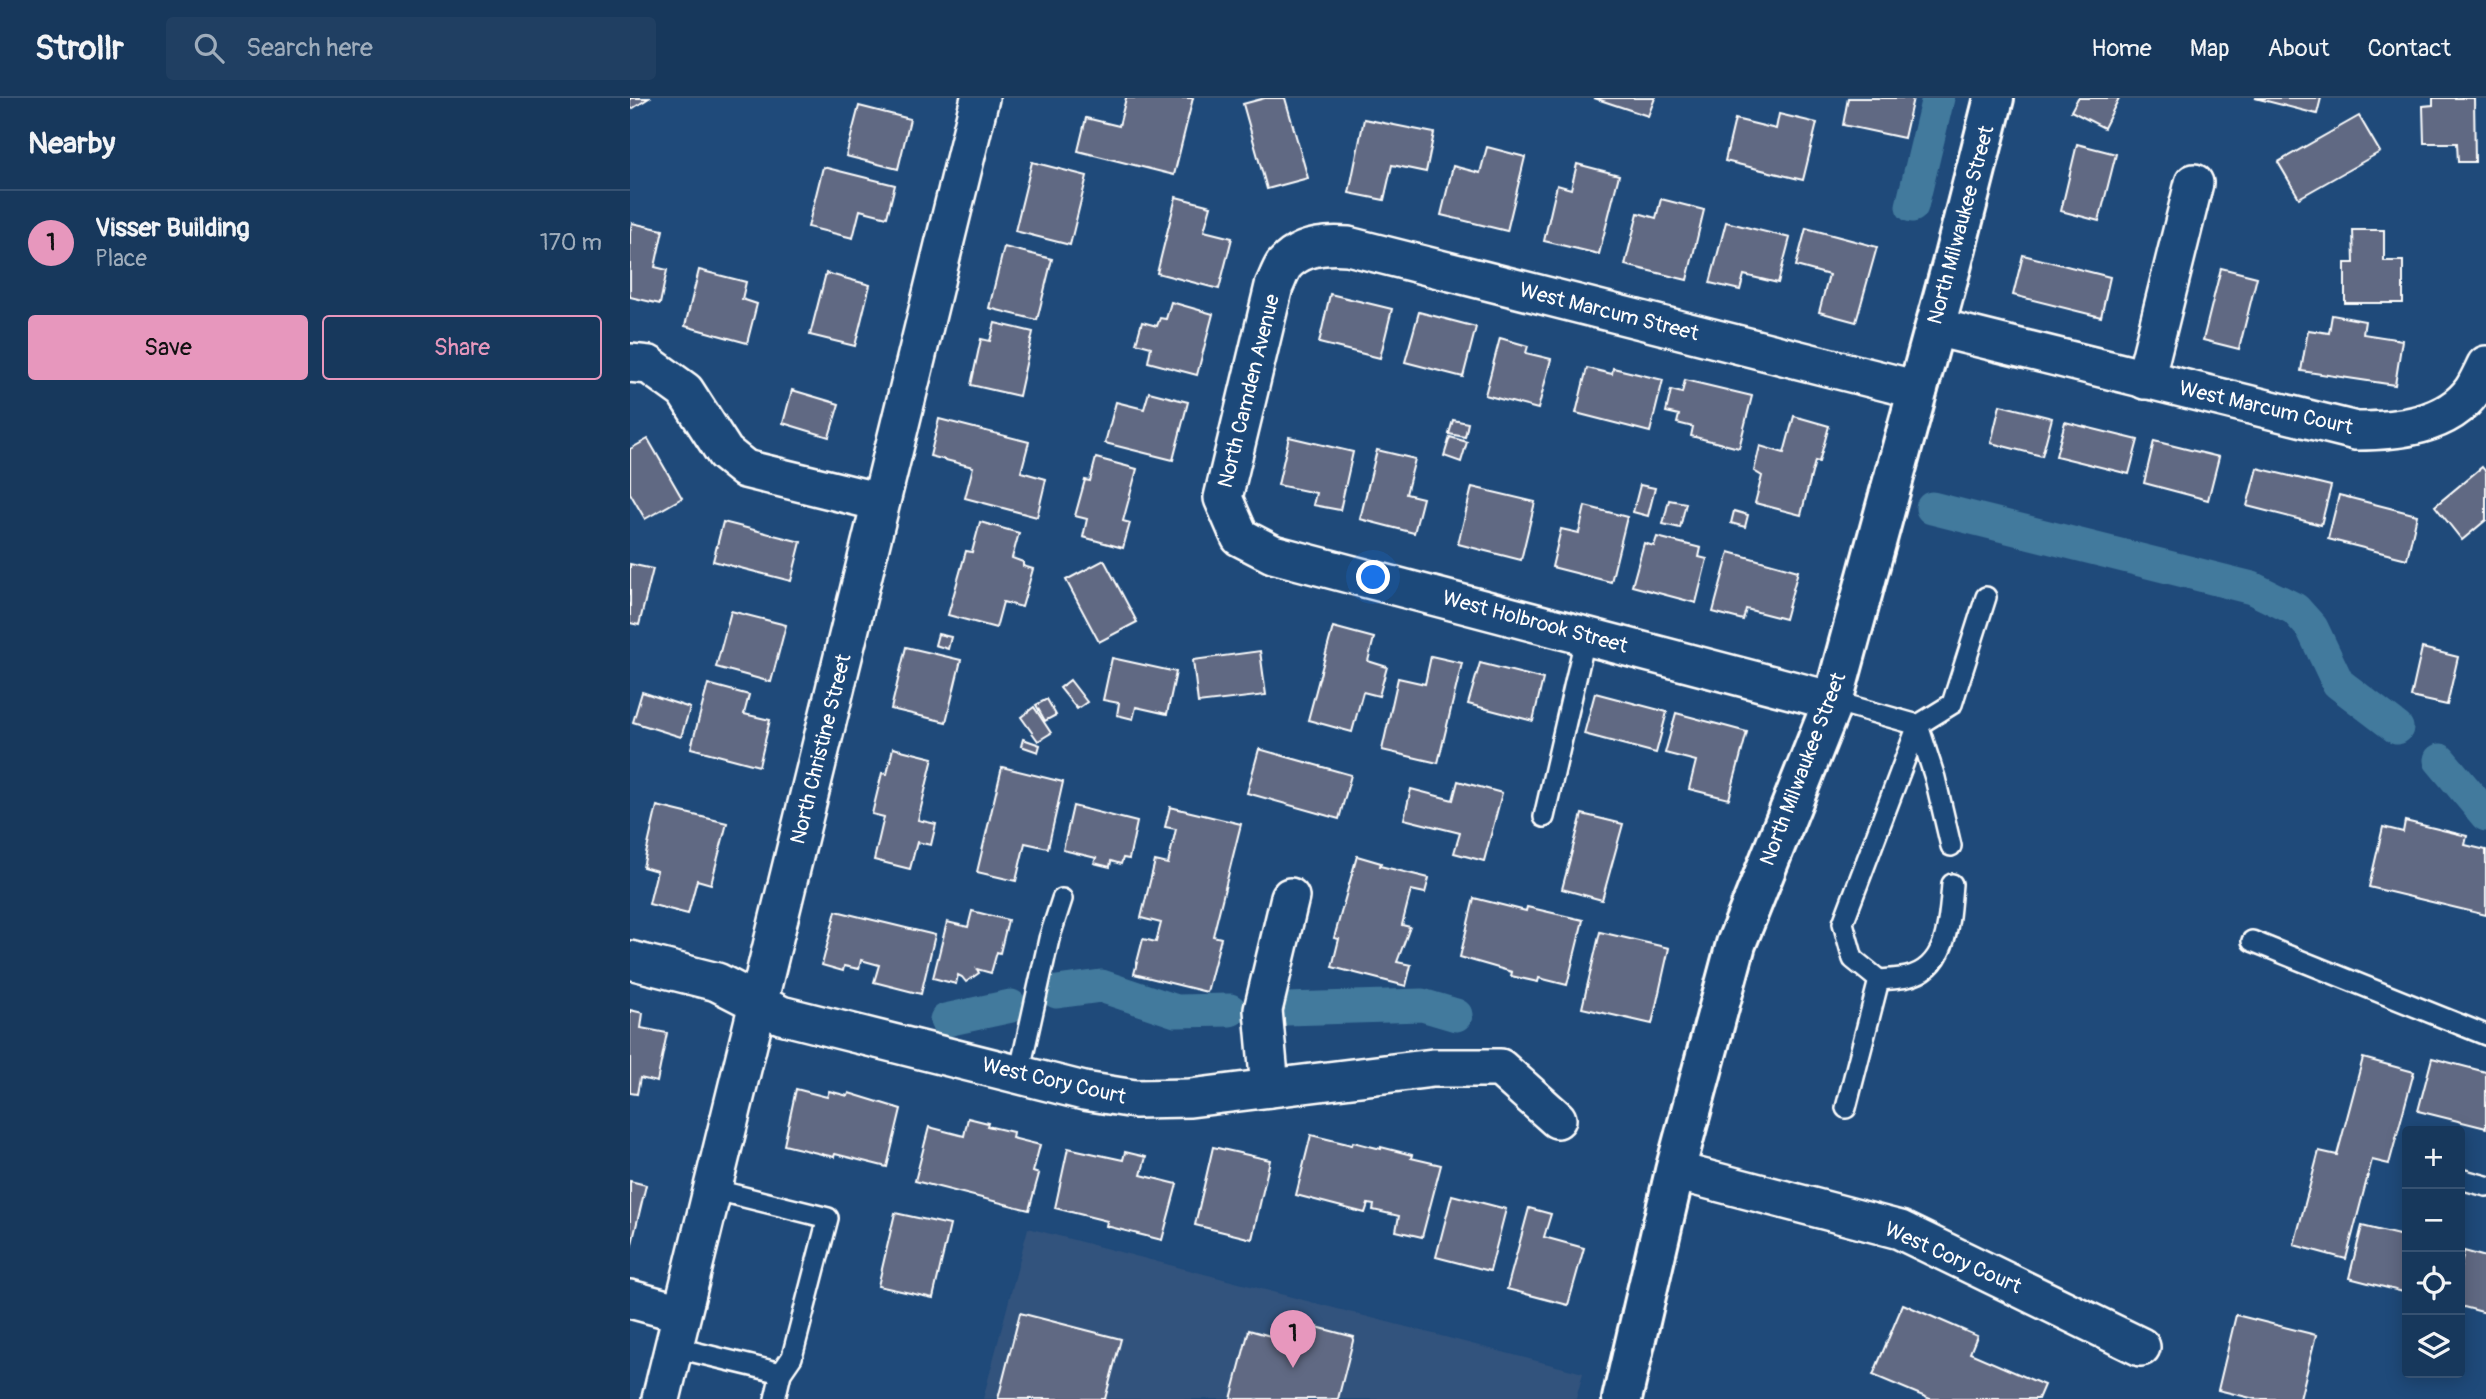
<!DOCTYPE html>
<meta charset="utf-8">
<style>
:root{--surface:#17385c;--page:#203f62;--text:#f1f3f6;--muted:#9eacbb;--line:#365272;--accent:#e797bd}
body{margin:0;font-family:Pangolin,sans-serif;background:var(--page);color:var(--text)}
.controls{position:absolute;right:21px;bottom:21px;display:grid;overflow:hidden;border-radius:7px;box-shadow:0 4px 18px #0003}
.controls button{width:63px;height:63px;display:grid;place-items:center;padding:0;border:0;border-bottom:2px solid var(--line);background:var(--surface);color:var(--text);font:35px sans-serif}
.you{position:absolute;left:744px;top:480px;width:24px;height:24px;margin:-18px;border:5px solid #fff;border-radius:50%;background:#1a73e8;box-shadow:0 0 0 10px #1a73e833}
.badge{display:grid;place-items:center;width:46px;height:46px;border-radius:50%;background:var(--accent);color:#111;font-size:23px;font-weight:700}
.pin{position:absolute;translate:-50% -58px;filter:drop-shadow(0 2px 4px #0008)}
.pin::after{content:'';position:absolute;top:37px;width:24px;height:21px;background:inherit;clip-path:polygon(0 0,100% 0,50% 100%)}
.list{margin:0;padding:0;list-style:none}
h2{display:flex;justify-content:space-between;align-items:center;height:91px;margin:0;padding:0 28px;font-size:30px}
h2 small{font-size:23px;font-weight:400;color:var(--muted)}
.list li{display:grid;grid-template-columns:46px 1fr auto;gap:21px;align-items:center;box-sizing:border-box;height:105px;padding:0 28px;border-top:2px solid var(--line)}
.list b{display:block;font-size:26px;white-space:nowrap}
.list p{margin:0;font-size:23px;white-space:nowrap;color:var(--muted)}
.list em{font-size:23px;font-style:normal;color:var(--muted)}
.actions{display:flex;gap:14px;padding:21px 28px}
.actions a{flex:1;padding:16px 0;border:2px solid var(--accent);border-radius:7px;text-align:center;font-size:24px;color:var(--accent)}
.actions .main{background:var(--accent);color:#111}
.icon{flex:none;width:38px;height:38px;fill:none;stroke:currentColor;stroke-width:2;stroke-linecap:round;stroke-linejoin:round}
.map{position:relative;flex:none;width:1856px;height:1301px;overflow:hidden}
header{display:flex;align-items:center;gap:42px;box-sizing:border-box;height:98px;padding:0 35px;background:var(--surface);border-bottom:2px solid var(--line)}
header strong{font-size:33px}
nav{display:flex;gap:38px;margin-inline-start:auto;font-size:24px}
.search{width:490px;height:63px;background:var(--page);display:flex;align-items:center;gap:18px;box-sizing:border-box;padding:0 24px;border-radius:7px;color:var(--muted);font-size:26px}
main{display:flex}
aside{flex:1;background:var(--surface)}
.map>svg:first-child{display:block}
</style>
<header>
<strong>Strollr</strong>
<div class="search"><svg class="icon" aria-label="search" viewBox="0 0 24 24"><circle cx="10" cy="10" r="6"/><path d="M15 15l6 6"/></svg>Search here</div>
<nav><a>Home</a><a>Map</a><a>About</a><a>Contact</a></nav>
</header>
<main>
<aside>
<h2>Nearby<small></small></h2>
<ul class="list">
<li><span class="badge">1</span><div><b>Visser Building</b><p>Place</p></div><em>170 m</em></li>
</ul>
<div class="actions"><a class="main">Save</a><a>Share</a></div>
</aside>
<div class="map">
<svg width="1856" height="1301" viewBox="0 0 1856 1301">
<rect width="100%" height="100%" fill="#1f4a7a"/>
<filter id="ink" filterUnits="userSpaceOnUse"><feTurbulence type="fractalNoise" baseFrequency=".0143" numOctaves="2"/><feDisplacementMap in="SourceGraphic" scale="14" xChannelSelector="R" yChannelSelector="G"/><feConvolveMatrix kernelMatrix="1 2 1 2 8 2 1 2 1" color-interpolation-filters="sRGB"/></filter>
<g filter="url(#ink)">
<polygon fill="#32537d" points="398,1130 953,1275 946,1301 353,1301"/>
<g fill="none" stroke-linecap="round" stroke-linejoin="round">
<g stroke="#427a9d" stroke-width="33">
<polyline points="1282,108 1308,0"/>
<polyline points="1302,410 1622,490 1665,511 1682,530 1708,585 1767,630"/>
<polyline points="1810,662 1856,717"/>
<polyline points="427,894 471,888 546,913 600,912"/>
<polyline points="656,911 792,907 826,917"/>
<polyline points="316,922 381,908"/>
</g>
</g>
<g fill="#606983" stroke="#fff" stroke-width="2">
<polygon points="0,0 19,0 0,12"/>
<polygon points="496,0 563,0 544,77 448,53 456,20 489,28"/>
<polygon points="635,0 655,0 678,80 637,91 613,6"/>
<polygon points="964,0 1025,0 1018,18"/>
<polygon points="1218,0 1283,0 1274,40 1213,27"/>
<polygon points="1448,0 1489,0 1474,30 1441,13"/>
<polygon points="1625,0 1691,0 1687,16"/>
<polygon points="1803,0 1844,0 1845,64 1828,64 1827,45 1794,45 1793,8 1803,7"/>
<polygon points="229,8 280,21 268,71 216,58"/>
<polygon points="1149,16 1187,25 1173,82 1095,63 1105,21 1146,31"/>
<polygon points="1729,18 1750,54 1669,100 1648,64"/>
<polygon points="734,21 804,35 796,74 762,67 754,102 719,95"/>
<polygon points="1447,46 1486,56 1469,123 1431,113"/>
<polygon points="857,49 895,59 877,133 811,117 823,68 850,75"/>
<polygon points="402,64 457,78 440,147 385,133"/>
<polygon points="947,66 989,77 969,156 914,143 927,87 941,91"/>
<polygon points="193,69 265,87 257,119 230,112 223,140 178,129"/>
<polygon points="546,99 581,108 574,133 602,140 589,191 527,175"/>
<polygon points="1031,101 1074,112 1057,182 995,167 1008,115 1026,120"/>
<polygon points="1096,124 1160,140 1148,185 1114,177 1110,192 1080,185"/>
<polygon points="2,125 33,132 25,169 37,172 30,206 0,199 0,134"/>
<polygon points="1176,130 1247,149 1226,224 1189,214 1199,177 1166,168"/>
<polygon points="1723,132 1754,132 1754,163 1773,163 1773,205 1715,205 1715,165 1724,165"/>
<polygon points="374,149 422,161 407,222 359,210"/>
<polygon points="1393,157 1480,179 1471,219 1383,197"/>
<polygon points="1591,170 1627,179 1609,251 1573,242"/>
<polygon points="69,172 116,184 112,201 127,206 117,245 55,228"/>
<polygon points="196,175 240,187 225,248 180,237"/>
<polygon points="700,196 762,211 750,260 689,245"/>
<polygon points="541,204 583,216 567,277 518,264 521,249 506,245 512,224 527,228 530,220 536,221"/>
<polygon points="789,214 846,229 833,279 775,264"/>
<polygon points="1702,217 1735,223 1733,236 1772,242 1765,287 1671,273 1678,232 1699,235"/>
<polygon points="365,225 403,234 389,298 341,287 351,241 360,243"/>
<polygon points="870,240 898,248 896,255 921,261 908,311 855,297"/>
<polygon points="957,270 982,276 983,270 1033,282 1020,334 946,315"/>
<polygon points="1055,282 1122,298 1109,350 1061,338 1063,329 1047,325 1049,317 1036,314 1041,292 1052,295"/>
<polygon points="162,292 209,306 199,339 153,325"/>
<polygon points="519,294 558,304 543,362 475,345 486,304 514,311"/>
<polygon points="1370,307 1422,320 1412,358 1361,345"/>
<polygon points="1164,318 1199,328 1189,364 1185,363 1171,417 1125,405 1132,378 1124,373 1130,348 1154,355"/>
<polygon points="309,321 399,344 391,374 416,381 407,419 335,400 343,369 300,358"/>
<polygon points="823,322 838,325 835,339 819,336"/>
<polygon points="1435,324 1508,342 1499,376 1426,358"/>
<polygon points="659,339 723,354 710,412 683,407 686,395 648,387"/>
<polygon points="820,339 837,344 831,364 814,358"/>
<polygon points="18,341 52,400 15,421 0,395 0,351"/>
<polygon points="1524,343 1589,359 1578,402 1514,385"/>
<polygon points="747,352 785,361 776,396 793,400 784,435 730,421"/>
<polygon points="466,360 507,371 493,423 500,425 493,450 453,439 457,421 445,418 455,382 460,383"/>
<polygon points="1852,369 1856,374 1856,422 1832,442 1805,408"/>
<polygon points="1627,370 1701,388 1691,427 1617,408"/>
<polygon points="1010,387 1025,390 1018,418 1003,414"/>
<polygon points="842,389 905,404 891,462 828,446"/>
<polygon points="1709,397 1787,417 1777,461 1698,441"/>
<polygon points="1039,402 1056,405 1050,430 1033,426"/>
<polygon points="955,408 997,419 981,484 922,469 931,431 949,435"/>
<polygon points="1104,413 1118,417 1115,429 1101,425"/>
<polygon points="93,424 171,444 161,483 83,463"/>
<polygon points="350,424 389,435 382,460 393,464 393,468 403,471 392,509 373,504 366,530 318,517 336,453 342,454"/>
<polygon points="1027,439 1071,450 1069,459 1077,461 1066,505 1002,488 1014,445 1024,448"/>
<polygon points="1099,454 1168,473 1155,521 1116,511 1113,522 1083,514"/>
<polygon points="474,462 507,524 469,544 436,482"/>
<polygon points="0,466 23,471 9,527 0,525"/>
<polygon points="101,513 156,527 141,584 86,569"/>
<polygon points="703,529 744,540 738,563 757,569 749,598 733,594 722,634 678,622"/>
<polygon points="308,536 321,539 318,551 305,547"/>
<polygon points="276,549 331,562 316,624 261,611"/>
<polygon points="1792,550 1828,559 1817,607 1781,599"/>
<polygon points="630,553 636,597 568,605 563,562"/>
<polygon points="801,558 832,565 808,665 752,652 768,580 795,586"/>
<polygon points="482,560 546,574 537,616 506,609 503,621 487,617 489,605 473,602"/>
<polygon points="850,565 913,581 903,623 838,606"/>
<polygon points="440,582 457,604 447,611 430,590"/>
<polygon points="78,586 119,597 114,616 140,622 129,668 61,650"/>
<polygon points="12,594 60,610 51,639 3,624"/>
<polygon points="965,595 1037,614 1026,655 954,636"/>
<polygon points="417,601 426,617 415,623 406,607"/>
<polygon points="404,609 421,635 408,643 391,619"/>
<polygon points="1046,615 1117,634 1099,701 1059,691 1066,663 1035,655"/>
<polygon points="393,641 410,647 408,654 391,648"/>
<polygon points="263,650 303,660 288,722 306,726 301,747 287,744 280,771 244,762 254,719 242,716 252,675 257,676"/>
<polygon points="629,651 721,677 709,721 617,695"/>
<polygon points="372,669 433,684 418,750 395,745 386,783 347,774"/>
<polygon points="828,683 872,695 854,763 824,755 830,735 774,721 781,691 823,702"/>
<polygon points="27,708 97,725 81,786 67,782 58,816 19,806 27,773 13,769"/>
<polygon points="443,708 507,724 499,761 493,760 491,766 481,763 480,769 464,765 466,760 433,752"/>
<polygon points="540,709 611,726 583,838 591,840 577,894 504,876 513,841 526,844 531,825 511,820 525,763 538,766 546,731 535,729"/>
<polygon points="952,716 993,726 972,802 932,791"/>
<polygon points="1775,723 1837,738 1835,747 1856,752 1856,817 1739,789 1753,729 1773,734"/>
<polygon points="727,758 751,765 750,768 799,780 795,795 781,792 772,827 780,829 767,864 781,867 776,888 702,869 709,841 704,840"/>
<polygon points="844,800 896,813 897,809 953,822 937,887 909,880 908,884 881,878 882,874 830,859"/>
<polygon points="206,813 305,837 291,896 244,884 249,867 231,862 229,871 214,868 213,873 192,867"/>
<polygon points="342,813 378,822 370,855 367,854 361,875 347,871 349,875 336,884 332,879 328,877 326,886 303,880 317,824 338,829"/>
<polygon points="970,834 1039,850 1022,926 952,910"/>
<polygon points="0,912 13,915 11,930 37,935 27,984 10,980 7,996 0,995"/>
<polygon points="1733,960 1784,974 1759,1066 1742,1062 1716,1161 1664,1147 1689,1053 1707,1057"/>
<polygon points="1802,960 1856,974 1856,1030 1788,1013"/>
<polygon points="166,991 197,999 199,993 218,998 219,995 271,1011 257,1069 205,1056 204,1059 154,1047"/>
<polygon points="338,1020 358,1025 357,1028 383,1034 382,1040 410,1047 403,1074 409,1076 399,1112 285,1083 299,1029 334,1038"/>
<polygon points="681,1037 722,1047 723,1044 751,1051 751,1049 782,1057 781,1060 811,1067 792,1139 766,1133 769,1118 743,1112 744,1107 738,1106 735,1115 666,1097"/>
<polygon points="583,1049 640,1062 622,1141 565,1127"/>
<polygon points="438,1050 493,1062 495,1054 516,1059 511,1077 547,1086 532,1142 476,1128 477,1123 425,1110"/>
<polygon points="0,1083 16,1087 0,1154"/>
<polygon points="822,1097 876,1111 860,1173 806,1159"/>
<polygon points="899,1110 921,1116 914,1139 954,1150 938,1207 877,1191"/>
<polygon points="265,1115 320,1127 303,1200 248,1188"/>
<polygon points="1732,1128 1777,1139 1777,1195 1719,1180"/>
<polygon points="1834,1153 1856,1159 1856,1215 1830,1208 1830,1170"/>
<polygon points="1273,1206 1347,1238 1340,1255 1414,1287 1408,1301 1300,1301 1243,1277"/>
<polygon points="390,1215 491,1241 475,1301 368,1301"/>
<polygon points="1606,1217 1686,1237 1670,1301 1625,1301 1588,1292"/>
<polygon points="649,1219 724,1239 708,1301 601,1301 619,1232 644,1239"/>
</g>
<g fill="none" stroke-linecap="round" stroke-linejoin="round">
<defs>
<g id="service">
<polyline points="1203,603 1288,627 1213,825 1223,861 1249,882 1216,1010"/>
<polyline points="914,719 956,537"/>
<polyline points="1321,748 1305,680 1288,627 1322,606 1356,499"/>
<polyline points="1622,843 1856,937"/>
<path d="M1249,882C1258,881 1268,881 1277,879C1319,870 1319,820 1322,786"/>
<polyline points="389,976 419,841 432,801"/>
<polyline points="1830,1081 1856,1088"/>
<polyline points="82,1091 198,1120 162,1259 151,1275 145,1301"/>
<polyline points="43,1249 151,1275"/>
</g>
<g id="minor">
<path d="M1305,229L1726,333C1767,333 1818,328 1843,292C1848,284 1852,275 1856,267"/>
<polyline points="0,265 19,267 55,293 95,355 115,371 250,404"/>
<polyline points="1515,282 1564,85"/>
<path d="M1203,603L643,456L610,439L593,400L644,188C647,182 650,173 654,167C670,148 695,146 718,148L1288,292"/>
<polyline points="0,862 87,884 151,917 454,993 505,1001 560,1000 803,970 870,970 927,1021"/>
<polyline points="640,990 633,912 660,799"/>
<polyline points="1045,1073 1270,1132 1511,1249"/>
<polyline points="0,1201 51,1215"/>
<polyline points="31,1301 350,0"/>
</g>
<polyline id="secondary" points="992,1301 1045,1073 1106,846 1203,603 1322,166 1364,0"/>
</defs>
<use href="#service" stroke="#fff" stroke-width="24"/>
<use href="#minor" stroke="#fff" stroke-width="42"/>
<use href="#secondary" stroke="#fff" stroke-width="44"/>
<use href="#service" stroke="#1f4a7a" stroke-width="19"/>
<use href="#minor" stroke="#1f4a7a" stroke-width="37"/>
<use href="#secondary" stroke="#1f4a7a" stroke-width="38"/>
</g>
</g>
<g text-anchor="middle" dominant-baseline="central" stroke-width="5" stroke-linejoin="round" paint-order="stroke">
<g font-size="21" fill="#fff" stroke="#1f4a7a">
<text transform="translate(1331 127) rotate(-75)">North Milwaukee Street</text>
<text transform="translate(979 214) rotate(14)">West Marcum Street</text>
<text transform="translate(619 293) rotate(-76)">North Camden Avenue</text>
<text transform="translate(1636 310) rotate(13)">West Marcum Court</text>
<text transform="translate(905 524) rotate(15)">West Holbrook Street</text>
<text transform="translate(191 651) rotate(-76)">North Christine Street</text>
<text transform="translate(1173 671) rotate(-69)">North Milwaukee Street</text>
<text transform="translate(424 983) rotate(13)">West Cory Court</text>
<text transform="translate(1323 1160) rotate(24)">West Cory Court</text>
</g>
</g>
</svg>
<div class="controls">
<button>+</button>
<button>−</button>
<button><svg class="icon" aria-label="locate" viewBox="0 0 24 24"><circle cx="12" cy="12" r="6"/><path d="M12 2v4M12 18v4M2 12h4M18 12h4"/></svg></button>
<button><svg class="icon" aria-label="layers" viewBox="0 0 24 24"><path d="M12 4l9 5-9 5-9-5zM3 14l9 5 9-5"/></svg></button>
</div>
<div class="you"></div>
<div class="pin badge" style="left:663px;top:1270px">1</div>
</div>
</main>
